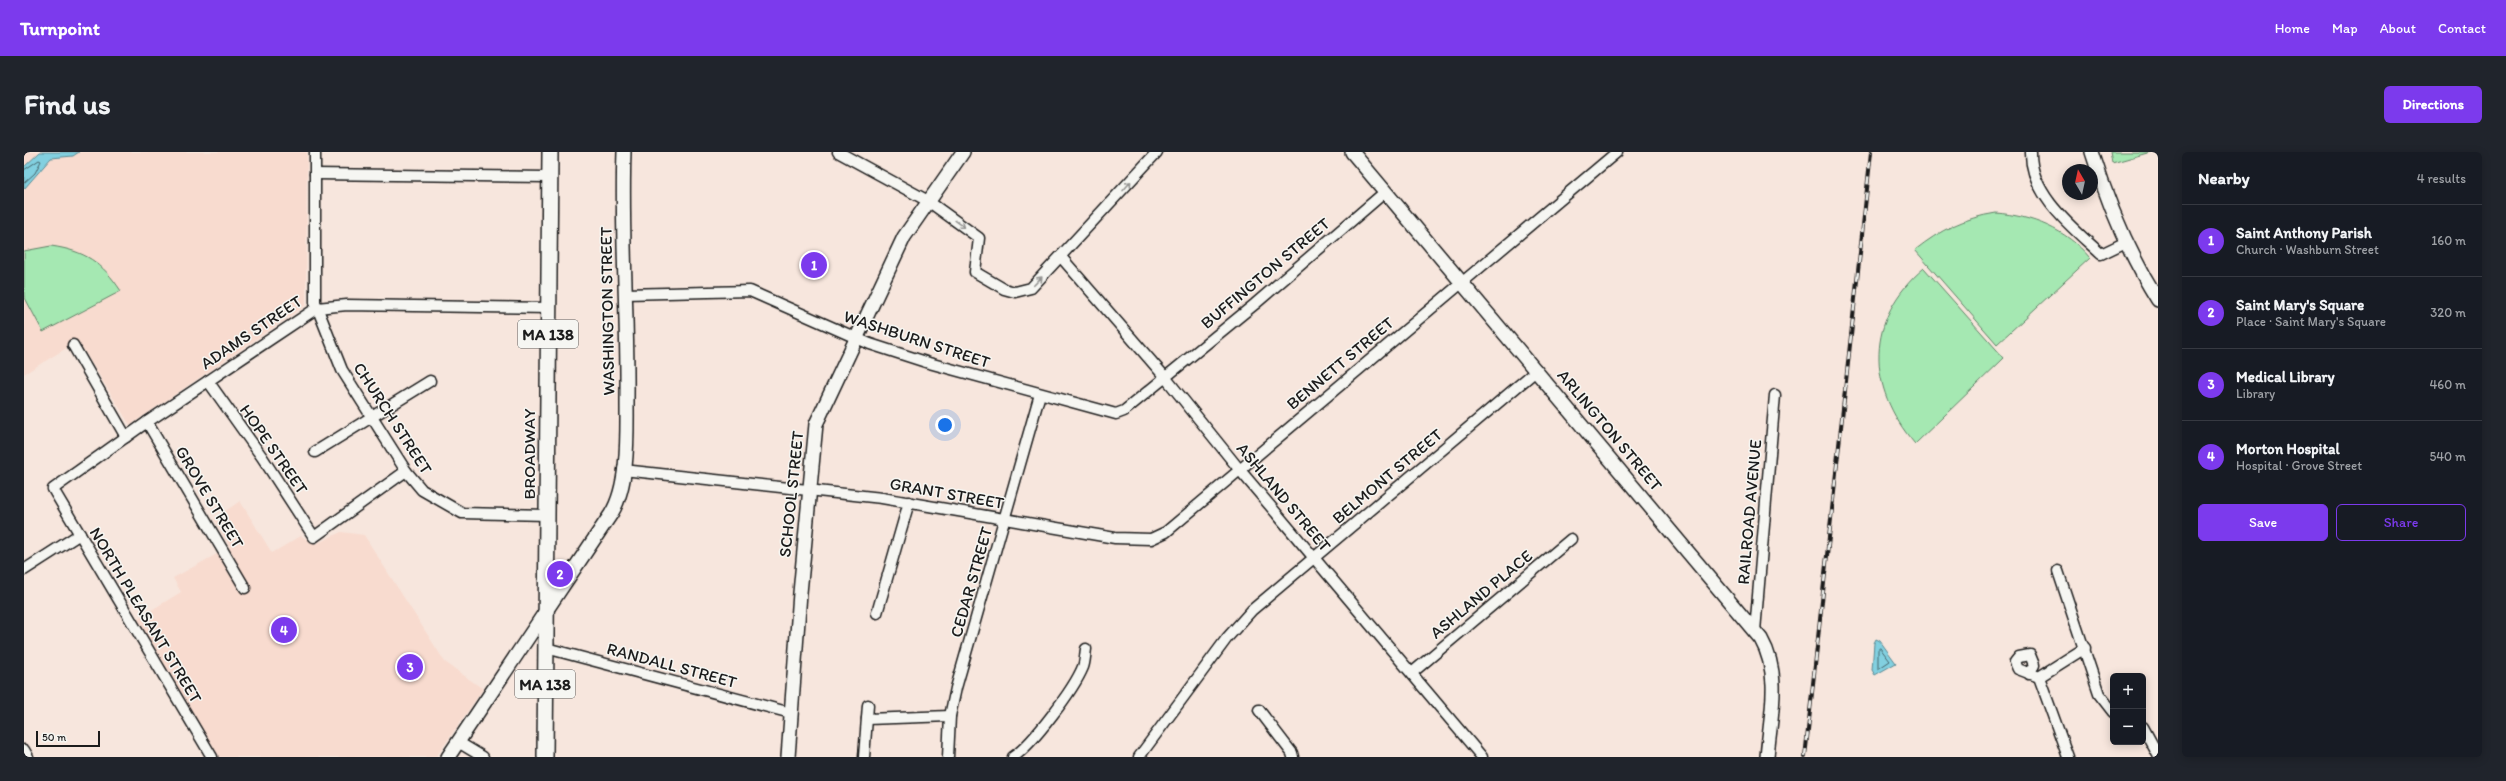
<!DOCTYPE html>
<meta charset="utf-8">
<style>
:root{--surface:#171b24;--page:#20242c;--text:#f1f3f6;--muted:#9ea1a6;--line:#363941;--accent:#7c3aed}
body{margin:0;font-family:Itim,sans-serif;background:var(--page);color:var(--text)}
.controls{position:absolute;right:12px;bottom:12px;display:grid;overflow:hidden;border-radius:6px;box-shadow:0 2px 10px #0003}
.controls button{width:36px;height:36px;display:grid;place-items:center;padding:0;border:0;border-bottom:1px solid var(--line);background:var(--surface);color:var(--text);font:20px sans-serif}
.compass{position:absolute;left:2038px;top:12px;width:36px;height:36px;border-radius:50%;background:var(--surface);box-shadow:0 2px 10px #0003;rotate:351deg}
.scale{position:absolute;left:12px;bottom:10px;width:64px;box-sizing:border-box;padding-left:4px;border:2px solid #1c1c1c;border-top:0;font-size:11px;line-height:14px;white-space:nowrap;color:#1c1c1c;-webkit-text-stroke:3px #f6f6f2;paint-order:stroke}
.you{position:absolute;left:921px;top:273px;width:14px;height:14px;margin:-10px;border:3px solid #fff;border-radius:50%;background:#1a73e8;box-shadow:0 0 0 6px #1a73e833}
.badge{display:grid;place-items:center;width:26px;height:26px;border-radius:50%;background:var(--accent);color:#fff;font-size:13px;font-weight:700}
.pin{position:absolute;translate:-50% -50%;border:2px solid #fff;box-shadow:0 1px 4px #0006}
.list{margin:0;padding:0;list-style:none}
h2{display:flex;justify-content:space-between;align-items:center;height:52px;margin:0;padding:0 16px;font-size:17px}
h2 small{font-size:13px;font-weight:400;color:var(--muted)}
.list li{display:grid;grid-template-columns:26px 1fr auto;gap:12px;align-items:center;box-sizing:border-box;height:72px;padding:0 16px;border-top:1px solid var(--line)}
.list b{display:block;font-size:15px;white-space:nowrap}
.list p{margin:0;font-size:13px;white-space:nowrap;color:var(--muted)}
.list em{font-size:13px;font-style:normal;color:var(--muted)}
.actions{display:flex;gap:8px;padding:12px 16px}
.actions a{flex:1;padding:9px 0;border:1px solid var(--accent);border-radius:6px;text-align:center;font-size:14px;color:var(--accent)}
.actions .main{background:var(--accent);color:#fff}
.map{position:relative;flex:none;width:2134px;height:605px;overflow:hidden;border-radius:6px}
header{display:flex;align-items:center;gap:24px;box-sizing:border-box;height:56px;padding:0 20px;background:var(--accent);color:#fff}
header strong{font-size:19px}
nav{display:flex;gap:22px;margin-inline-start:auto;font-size:14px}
.intro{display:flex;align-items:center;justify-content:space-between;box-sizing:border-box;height:96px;padding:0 24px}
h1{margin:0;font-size:28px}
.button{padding:10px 18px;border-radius:6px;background:var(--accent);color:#fff;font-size:14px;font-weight:700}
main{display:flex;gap:24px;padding:0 24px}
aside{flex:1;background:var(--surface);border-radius:6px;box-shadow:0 2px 10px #0003}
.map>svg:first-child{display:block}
</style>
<header>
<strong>Turnpoint</strong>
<nav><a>Home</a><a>Map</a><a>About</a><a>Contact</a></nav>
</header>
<div class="intro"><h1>Find us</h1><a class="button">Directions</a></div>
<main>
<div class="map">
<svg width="2134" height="605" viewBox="0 0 2134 605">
<rect width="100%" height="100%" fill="#f7e6dd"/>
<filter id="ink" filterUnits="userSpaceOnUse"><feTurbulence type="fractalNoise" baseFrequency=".025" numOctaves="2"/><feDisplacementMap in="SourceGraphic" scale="8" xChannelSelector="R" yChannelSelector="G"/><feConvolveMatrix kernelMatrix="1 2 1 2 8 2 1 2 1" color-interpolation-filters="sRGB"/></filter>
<g filter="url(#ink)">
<g fill="#f8dbcf">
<polygon points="0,0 16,0 0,15"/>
<polygon points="55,0 283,0 282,153 106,273 54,189 0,222 0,37 27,6 49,4"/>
<polygon points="216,349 248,401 277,384 292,392 317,380 340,383 421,510 459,537 412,605 195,605 113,467 157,440 149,426 206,395 190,367"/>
</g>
<g fill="#a5e8b2" stroke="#608267">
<polygon points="2086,0 2127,0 2088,11"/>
<path d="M1972,61C2008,64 2042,77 2066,106L1973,192L1891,98C1916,78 1940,66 1972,61Z"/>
<path d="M27,94C61,99 78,110 97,139L19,180L0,144V99Z"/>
<path d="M1900,116L1980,206L1891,292C1842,235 1841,166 1900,116Z"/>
</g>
<g fill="#82d0e0" stroke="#598892">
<polygon points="16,0 55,0 49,4 27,6 0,37 0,15"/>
<polygon points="1852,487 1856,489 1872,511 1851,523 1848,518 1850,491"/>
</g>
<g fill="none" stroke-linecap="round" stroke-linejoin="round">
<g stroke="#45646a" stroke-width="1">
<polyline points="0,18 15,8 17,9 11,21 0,31"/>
<polygon points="1856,496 1866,509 1854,517 1854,498"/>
</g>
<defs>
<g id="street">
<polyline points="291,0 291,150 318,218 382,319 398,338 438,361 523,363"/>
<polyline points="814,0 904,49 955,86 951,120 980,137 991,140 1007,136 1133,0"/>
<path d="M2007,0C2006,43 2049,76 2077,102L2102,90"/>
<polyline points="291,22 525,25"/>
<polyline points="1037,105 1141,225 1215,317 1458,605"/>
<polyline points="601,142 726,139 846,192 905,211 1092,262 1100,259 1231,152 1361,40"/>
<polyline points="49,193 102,285"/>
<polyline points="184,229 238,305 290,385 382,319"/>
<polyline points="123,270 221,436"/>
<polyline points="291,300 406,229"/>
<polyline points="599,318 858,346 1091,386 1127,387 1142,380 1593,0"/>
<polyline points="0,418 56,382"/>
<polyline points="2034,419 2075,542 2089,560"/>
<polyline points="853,461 885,350"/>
<polyline points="1731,479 1751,243"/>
<polyline points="522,496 767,561"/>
<polyline points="1389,520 1547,387"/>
<polyline points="2005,522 2010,513 2006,503 1995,505 1991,510 1994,517 2015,525"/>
<polyline points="2015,525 2044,605"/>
<polyline points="2015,525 2061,496"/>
<polyline points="1235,558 1268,601 1269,605"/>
<polyline points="843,567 926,564"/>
<polyline points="2119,575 2134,603"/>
<polyline points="434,590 459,605"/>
<polyline points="0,598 4,605"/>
<polyline points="188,605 29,337 123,270 293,156 323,153 525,156"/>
<polyline points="840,605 844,553"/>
<polyline points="924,605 926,564 932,536 1016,242"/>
<path d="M989,605C1008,593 1050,537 1059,515C1061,510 1061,503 1062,497"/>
<polyline points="1115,605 1203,486 1228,458 1513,218"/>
</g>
<g id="secondary">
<path d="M1328,0L1737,487C1758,524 1746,565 1743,605"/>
<path d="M2068,0C2084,52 2105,102 2134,148"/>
<path d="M424,605L587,362C605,333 603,282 603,249C604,166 597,83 600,0"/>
<polyline points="764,605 776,441 792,272 880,85 939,0"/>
</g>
<polyline id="primary" points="521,605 526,0"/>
</defs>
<use href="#street" stroke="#1c1c1c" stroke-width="13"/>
<use href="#secondary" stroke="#1c1c1c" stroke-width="16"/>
<use href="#primary" stroke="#1c1c1c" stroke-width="18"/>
<use href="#street" stroke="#f6f6f2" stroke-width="10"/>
<use href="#secondary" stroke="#f6f6f2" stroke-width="13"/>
<use href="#primary" stroke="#f6f6f2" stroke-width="15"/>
<defs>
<polyline id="rail" points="1781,605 1847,0"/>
</defs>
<use href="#rail" stroke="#1c1c1c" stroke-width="4"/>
<use href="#rail" stroke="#f6f6f2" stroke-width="2.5" stroke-dasharray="8" stroke-linecap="butt"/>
</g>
<defs><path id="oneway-shaft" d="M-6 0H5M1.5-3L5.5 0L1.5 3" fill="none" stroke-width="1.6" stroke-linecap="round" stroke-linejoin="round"/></defs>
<g stroke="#949492">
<use href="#oneway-shaft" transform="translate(1103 34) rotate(-49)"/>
<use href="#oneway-shaft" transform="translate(936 72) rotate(36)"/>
<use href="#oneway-shaft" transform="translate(1014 129) rotate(-46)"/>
</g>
</g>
<g text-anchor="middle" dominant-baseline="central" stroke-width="3" stroke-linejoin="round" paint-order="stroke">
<g fill="#f6f6f2" stroke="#5d5d5c" stroke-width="1">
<rect x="494" y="168" width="60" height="28" rx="3"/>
<rect x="491" y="518" width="60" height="28" rx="3"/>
</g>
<g font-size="16" font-weight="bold" fill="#1c1c1c">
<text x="524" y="182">MA 138</text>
<text x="521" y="532">MA 138</text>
</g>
<g font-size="17" fill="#1c1c1c" stroke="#f6f6f2">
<text transform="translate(1241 121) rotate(-40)">BUFFINGTON STREET</text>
<text transform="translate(583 159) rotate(-91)">WASHINGTON STREET</text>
<text transform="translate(227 180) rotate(-34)">ADAMS STREET</text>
<text transform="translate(893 187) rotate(18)">WASHBURN STREET</text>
<text transform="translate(1316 211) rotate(-40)">BENNETT STREET</text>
<text transform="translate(369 266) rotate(57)">CHURCH STREET</text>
<text transform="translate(1586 278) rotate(50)">ARLINGTON STREET</text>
<text transform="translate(250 297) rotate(55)">HOPE STREET</text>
<text transform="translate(505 302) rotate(-90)">BROADWAY</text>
<text transform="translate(1363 324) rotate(-40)">BELMONT STREET</text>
<text transform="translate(923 341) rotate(10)">GRANT STREET</text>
<text transform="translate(767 342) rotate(-84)">SCHOOL STREET</text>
<text transform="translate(186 345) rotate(59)">GROVE STREET</text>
<text transform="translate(1260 345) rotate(50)">ASHLAND STREET</text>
<text transform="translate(1725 360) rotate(-85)">RAILROAD AVENUE</text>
<text transform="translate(947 430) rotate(-74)">CEDAR STREET</text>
<text transform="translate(1457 442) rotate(-40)">ASHLAND PLACE</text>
<text transform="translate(122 463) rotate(59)">NORTH PLEASANT STREET</text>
<text transform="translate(648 513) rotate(15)">RANDALL STREET</text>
</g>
</g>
</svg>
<div class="controls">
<button>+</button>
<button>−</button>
</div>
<svg class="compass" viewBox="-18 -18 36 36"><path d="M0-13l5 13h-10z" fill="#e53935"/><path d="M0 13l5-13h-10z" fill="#9ea1a6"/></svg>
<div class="scale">50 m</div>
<div class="you"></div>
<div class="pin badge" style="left:790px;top:113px">1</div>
<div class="pin badge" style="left:536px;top:422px">2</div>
<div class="pin badge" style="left:386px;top:515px">3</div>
<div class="pin badge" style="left:260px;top:478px">4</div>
</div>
<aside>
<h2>Nearby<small>4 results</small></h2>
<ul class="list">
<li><span class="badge">1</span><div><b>Saint Anthony Parish</b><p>Church · Washburn Street</p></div><em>160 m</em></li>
<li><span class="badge">2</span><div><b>Saint Mary's Square</b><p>Place · Saint Mary's Square</p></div><em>320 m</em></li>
<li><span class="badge">3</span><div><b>Medical Library</b><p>Library</p></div><em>460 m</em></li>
<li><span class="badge">4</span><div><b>Morton Hospital</b><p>Hospital · Grove Street</p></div><em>540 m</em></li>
</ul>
<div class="actions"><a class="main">Save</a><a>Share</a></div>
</aside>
</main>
